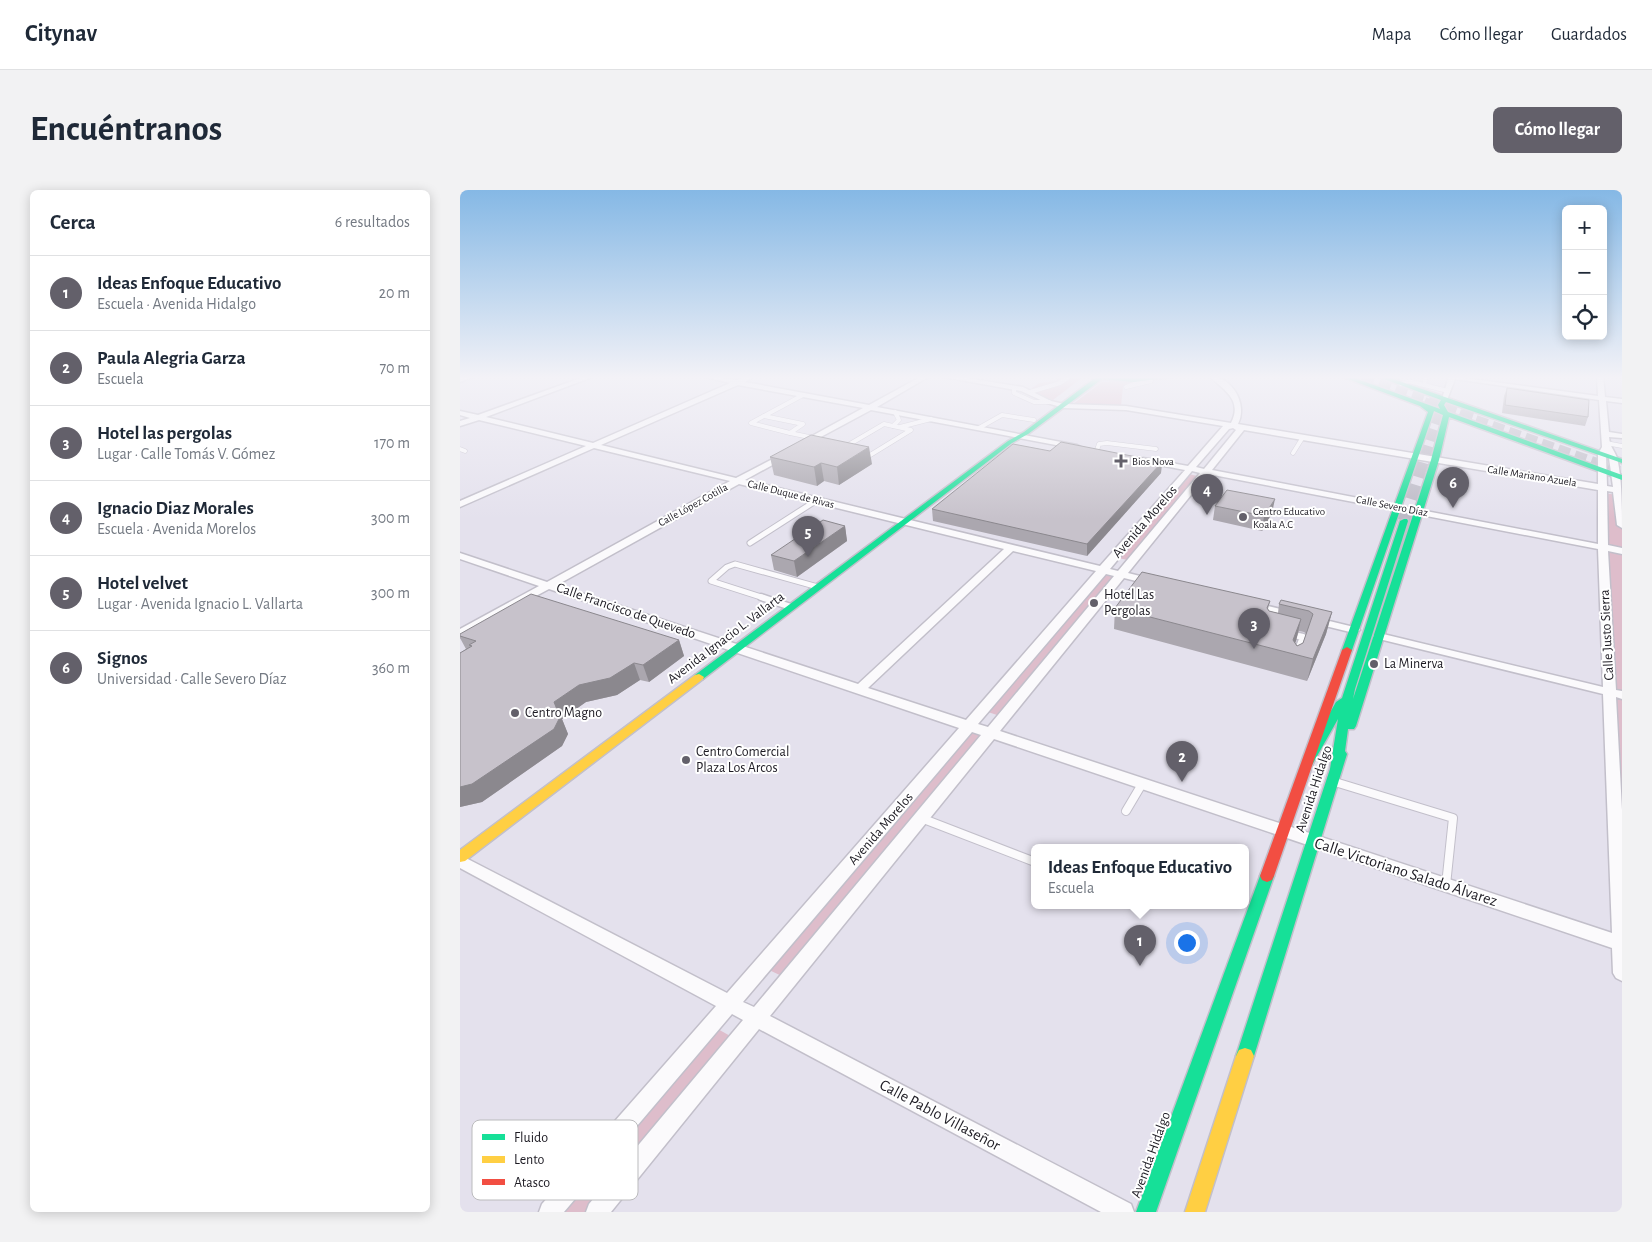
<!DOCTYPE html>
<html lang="es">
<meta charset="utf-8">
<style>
:root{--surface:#fff;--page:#f2f2f3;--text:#1f2937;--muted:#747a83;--line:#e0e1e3;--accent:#63606a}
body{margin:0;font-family:"Alegreya Sans",sans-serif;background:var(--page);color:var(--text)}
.controls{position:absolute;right:15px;top:15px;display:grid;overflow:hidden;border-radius:8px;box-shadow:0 2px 12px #0003}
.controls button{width:45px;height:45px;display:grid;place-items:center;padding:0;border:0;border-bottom:1px solid var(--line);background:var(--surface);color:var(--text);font:25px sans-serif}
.you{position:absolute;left:726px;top:752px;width:18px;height:18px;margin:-12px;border:4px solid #fff;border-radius:50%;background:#1a73e8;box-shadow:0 0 0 8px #1a73e833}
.badge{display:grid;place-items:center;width:32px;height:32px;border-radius:50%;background:var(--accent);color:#fff;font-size:16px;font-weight:700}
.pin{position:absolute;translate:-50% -41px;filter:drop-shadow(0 1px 2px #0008)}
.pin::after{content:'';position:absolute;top:26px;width:18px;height:15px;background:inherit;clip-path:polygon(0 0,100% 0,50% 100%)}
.popup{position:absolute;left:571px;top:654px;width:218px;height:65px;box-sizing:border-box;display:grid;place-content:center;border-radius:8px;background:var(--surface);filter:drop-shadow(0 1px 4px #0005);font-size:16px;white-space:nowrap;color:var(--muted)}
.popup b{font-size:19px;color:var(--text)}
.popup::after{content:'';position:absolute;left:50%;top:100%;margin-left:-10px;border:10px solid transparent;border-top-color:var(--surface)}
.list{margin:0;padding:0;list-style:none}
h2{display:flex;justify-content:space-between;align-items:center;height:65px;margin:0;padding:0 20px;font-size:21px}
h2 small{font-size:16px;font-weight:400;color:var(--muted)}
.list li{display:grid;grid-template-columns:32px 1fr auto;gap:15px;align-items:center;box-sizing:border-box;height:75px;padding:0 20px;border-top:1px solid var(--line)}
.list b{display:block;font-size:19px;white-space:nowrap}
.list p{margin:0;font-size:16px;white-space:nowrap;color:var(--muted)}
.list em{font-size:16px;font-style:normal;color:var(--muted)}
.icon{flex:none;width:28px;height:28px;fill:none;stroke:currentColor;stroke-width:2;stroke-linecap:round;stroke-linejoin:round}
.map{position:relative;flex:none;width:1162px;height:1022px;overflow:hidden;border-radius:8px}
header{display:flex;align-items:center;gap:30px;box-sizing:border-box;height:70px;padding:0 25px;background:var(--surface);border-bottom:1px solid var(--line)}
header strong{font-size:24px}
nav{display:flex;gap:28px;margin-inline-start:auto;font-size:18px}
.intro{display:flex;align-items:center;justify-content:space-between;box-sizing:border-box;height:120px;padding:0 30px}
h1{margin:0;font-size:35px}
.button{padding:12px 22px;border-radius:8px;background:var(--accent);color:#fff;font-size:18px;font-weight:700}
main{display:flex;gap:30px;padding:0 30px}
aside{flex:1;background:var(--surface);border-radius:8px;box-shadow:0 2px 12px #0003}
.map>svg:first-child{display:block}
</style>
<header>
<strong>Citynav</strong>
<nav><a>Mapa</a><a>Cómo llegar</a><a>Guardados</a></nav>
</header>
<div class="intro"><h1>Encuéntranos</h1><a class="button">Cómo llegar</a></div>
<main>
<aside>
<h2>Cerca<small>6 resultados</small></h2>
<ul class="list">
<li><span class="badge">1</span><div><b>Ideas Enfoque Educativo</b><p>Escuela · Avenida Hidalgo</p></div><em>20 m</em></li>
<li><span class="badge">2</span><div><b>Paula Alegria Garza</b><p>Escuela</p></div><em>70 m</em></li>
<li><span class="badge">3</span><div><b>Hotel las pergolas</b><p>Lugar · Calle Tomás V. Gómez</p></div><em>170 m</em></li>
<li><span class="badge">4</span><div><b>Ignacio Diaz Morales</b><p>Escuela · Avenida Morelos</p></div><em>300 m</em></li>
<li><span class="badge">5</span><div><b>Hotel velvet</b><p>Lugar · Avenida Ignacio L. Vallarta</p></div><em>300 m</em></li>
<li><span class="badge">6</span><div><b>Signos</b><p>Universidad · Calle Severo Díaz</p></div><em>360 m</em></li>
</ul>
</aside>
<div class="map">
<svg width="1162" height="1022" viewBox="0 0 1162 1022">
<rect width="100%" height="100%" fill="#e4e1ed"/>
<g fill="#debdcb">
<polygon points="596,186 623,187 593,210 588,209 571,199 579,193 597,191"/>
<polygon points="642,192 671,192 663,196 661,216 613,214"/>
<polygon points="729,284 737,286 668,370 658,368"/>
<polygon points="1143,303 1158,305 1162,335 1162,783"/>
<polygon points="642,384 653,387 540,526 528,522"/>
<polygon points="511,542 523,546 324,787 309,780"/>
<polygon points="256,838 272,847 126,1022 98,1022"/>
</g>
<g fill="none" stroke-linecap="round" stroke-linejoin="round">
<g stroke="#bcb9c5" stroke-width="12" stroke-dasharray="12 5.5" stroke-linecap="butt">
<polyline points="903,186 1014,225"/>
<polyline points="999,225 1162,283"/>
<polyline points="959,284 978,223 975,218 960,211"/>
</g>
<polyline stroke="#bcb9c5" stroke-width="15" stroke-dasharray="15 8" stroke-linecap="butt" points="944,331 959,283"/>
<defs>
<g id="lane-far3">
<polyline points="966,187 964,195 988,201"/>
<polyline points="681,191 666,197 691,191"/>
<polyline points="941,194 949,191 964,195"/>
<polyline points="554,198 554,203 574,212 589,212"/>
<polyline points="570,202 600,193 610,186"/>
<polyline points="304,226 343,205"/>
<polygon points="304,226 343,234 330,243 291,233"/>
<polygon points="424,234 451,240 407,267 378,261"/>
<polyline points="433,236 439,230 435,222"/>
<polyline points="440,237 471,229"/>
<polyline points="519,238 542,225 574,230"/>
<polyline points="330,243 354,248"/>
<polyline points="1146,253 1162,256"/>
<polyline points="0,259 5,261"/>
<polyline points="637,260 639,254 647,253 696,259"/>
<polyline points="833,263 843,247"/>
</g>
<g id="lane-far2">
<polyline points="290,353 357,310"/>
<polyline points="304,408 251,391 267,377 275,374 358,397"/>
</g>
<g id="lane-far1">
<polyline points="301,407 331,417"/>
<polyline points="829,444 843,447 837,462"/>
</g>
<g id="lane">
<polyline points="875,592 993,628 986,695"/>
<polyline points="666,621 682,594"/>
<polyline points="461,628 575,672"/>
</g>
<g id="street">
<polygon points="5,186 15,186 0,192 0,188"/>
<path d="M126,186H135L26,227L133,253L270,193L241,186C252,186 263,189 275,190C281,190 288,186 295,186L285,192L409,215L462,186H470L417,217L617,255L621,257L617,259L411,220L344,256H341V252L403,218L278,195L141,255L276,288L324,263L328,265L327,267L285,290L640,376L725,280L683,272V268L728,276L763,236L666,220L604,218L587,213L561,201L478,186H494L563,197L591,211L604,214L666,216L771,233C783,210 764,200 749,186C772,186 788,214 778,234L1138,294V264L1142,257L1139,210L995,189L987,210L982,209L989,186L1138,206L1137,186H1143L1145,207L1162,209V213L1146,211L1149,242L1162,244V248L1149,247C1150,258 1154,259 1157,268C1162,287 1162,318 1162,338L1157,335L1153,302L1147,301L1148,355L1162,358V364L1148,361L1156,500L1162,501V509L1156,507L1162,620V791L1156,788L1153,783L1152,758L534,549L310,826L671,1014L674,1022H641L299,839L151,1022H126L129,1014L283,830L272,824L104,1022H79L82,1014L256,816L0,678V665L267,803L499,538L89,399L0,447V439L79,396L0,369V363L87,392L270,291L134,258L0,317V311L126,256L19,230L0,236V231L10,228L0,225V221L18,225ZM773,238L776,240L744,279L736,277L769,239ZM784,240L1138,300V354L752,280ZM1146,264L1149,268L1153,297L1147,296ZM732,281L740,283L658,381L650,379ZM748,284L1138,359L1143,497L919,443L913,446L915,448L1143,504L1152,743L540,541L664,388L692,395L696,394L697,392L696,390L668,383ZM279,294L544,359L398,494L97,395ZM553,361L636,381L506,530L408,498ZM646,384L654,386L528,537L518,534ZM512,542L521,545L294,817L283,812Z"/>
<polygon points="792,412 837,423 838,425 833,428 788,417 787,415 788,413"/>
<polygon points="853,427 898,438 900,440 894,443 849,432 847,430 849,428"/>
</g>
<g id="fast">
<polygon points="629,186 674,188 719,186 674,192 642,189 568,244 552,253 243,489 235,489 234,487 235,485 548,251 564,242 635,188"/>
<polygon points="880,186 889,186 980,219 978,215 981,210 916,186 925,186 1162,269 1162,273 986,212 984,215 988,222 1162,285 1162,290 989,227 979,270 896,536 894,539 888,539 885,561 887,564 794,866 791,872 785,874 779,872 776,866 870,579 878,529 852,575 844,575 842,572 876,512 882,508 940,331 944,329 947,329 948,331 895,499 893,509 971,270 983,225 974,221 892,460 891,462 883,462 882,460 968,222 960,216"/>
<polygon points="807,680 812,682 814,686 696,1022 676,1022 800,686 802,682"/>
</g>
<g id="slow">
<polygon points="239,484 244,487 243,489 5,671 0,672 0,660 235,485"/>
<polygon points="785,858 791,860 794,866 745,1022 725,1022 776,866 779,860"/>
</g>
<polygon id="jam" points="887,457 892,460 814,686 812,690 807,692 802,690 800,686 882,460"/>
</defs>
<use href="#lane-far3" stroke="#c2bfca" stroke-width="5"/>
<use href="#lane-far2" stroke="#c2bfca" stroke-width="7"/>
<use href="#lane-far1" stroke="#c2bfca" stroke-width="9"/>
<use href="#lane" stroke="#c2bfca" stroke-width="10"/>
<use href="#street" stroke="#c2bfca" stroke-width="3"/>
<use href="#fast" stroke="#c2bfca" stroke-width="3"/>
<use href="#slow" stroke="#c2bfca" stroke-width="3"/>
<use href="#jam" stroke="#c2bfca" stroke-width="3"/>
<use href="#lane-far3" stroke="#fbfafc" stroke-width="4"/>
<use href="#lane-far2" stroke="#fbfafc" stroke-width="5"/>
<use href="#lane-far1" stroke="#fbfafc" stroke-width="6"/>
<use href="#lane" stroke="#fbfafc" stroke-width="8"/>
<use href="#street" fill="#fbfafc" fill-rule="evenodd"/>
<use href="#fast" fill="#16e098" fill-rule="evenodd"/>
<use href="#slow" fill="#ffcf43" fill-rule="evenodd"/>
<use href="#jam" fill="#f24e42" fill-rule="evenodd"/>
</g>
<g fill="#aba7af" fill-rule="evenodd">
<polygon points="1047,198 1128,227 1125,236 1042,223 1044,206"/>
<polygon points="590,261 702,272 701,283 627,366 473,331 472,319"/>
<polygon points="310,267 412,274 379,295 364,291 357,296 314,285"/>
<polygon points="755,316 812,323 802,341 753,330"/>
<polygon points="385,336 387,351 337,387 314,380 311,365"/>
<path d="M810,411L808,419L809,421L818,423L819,414L872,422L866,444L847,491L654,439L655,418ZM839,441L844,442L846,444L843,453L837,456L835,453Z"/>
<polygon points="0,444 219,450 224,466 189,492 180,490 157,505 126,512 102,529 108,544 102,556 22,612 0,617 0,463 6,459 0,448"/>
</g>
<g fill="#8b888e">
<polygon points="409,257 412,274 379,295 377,277"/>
<polygon points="702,272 701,283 627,366 627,354"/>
<polygon points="361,273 364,291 357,296 354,277"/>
<polygon points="815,309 812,323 802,341 804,326"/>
<polygon points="385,336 387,351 337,387 334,371"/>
<polygon points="872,422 866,444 847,491 853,469"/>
<polygon points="841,429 836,451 831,463 833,450"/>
<polygon points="219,450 224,466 189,492 183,475"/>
<polygon points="174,473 180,490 157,505 126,512 102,529 108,544 102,556 22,612 0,617 0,597 94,512 119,495"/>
</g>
<g fill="#c7c2cb" stroke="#8b888e">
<polygon points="1047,198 1129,210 1128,227 1045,215"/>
<polygon points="351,245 409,257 377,277 361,273 354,277 310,267"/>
<polygon points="601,252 702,272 627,354 472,319 553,254 590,261"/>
<polygon points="767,300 815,309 804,326 755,316"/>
<polygon points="363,330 385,336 334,371 311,365"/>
<polygon points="682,382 810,411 807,418 809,421 841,429 833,450 837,456 843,453 853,424 849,421 819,414 821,410 872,422 853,469 655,418"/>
<polygon points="71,404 219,450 183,475 174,473 150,488 119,495 94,512 100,527 94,539 12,594 0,597 0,463 12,456 9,455 16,451 0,446 0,444"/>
</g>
<linearGradient id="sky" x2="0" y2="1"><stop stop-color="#85b8e5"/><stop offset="0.57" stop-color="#f3f2f7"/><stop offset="1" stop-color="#f3f2f7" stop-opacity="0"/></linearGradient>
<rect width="1162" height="329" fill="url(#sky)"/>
<g fill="#63606a" stroke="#fff" stroke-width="2">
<path d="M658.5 263.5h5v5h5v5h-5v5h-5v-5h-5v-5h5z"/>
<circle cx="783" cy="327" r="5"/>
<circle cx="634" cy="413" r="5"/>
<circle cx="914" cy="474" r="5"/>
<circle cx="55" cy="523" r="5"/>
<circle cx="226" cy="570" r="5"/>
</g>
<g text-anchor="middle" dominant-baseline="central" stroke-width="4" stroke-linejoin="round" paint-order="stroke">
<g font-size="11" fill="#1d1b23" stroke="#fff" text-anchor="start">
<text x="672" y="271">Bios Nova</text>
<text x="793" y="321">Centro Educativo<tspan x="793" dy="13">Koala A.C</tspan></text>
</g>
<g font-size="11" fill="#1d1b23" stroke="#fff">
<text transform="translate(1072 286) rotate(9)">Calle Mariano Azuela</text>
<text transform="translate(331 304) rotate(14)">Calle Duque de Rivas</text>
<text transform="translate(233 315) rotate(-29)">Calle López Cotilla</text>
<text transform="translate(932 316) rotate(11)">Calle Severo Díaz</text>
</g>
<g font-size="14" fill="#1d1b23" stroke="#fff">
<text transform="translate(685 332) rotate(-49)">Avenida Morelos</text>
<text transform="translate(166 421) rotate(19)">Calle Francisco de Quevedo</text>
<text transform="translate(1147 445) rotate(-93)">Calle Justo Sierra</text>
<text transform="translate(266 448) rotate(-37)">Avenida Ignacio L. Vallarta</text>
<text transform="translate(854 599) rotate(-72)">Avenida Hidalgo</text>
<text transform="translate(421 639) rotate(-49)">Avenida Morelos</text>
<text transform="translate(691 965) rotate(-70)">Avenida Hidalgo</text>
</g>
<g font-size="14" fill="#1d1b23" stroke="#fff" text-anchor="start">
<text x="644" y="405">Hotel Las<tspan x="644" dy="16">Pergolas</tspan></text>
<text x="924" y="474">La Minerva</text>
<text x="65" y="523">Centro Magno</text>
<text x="236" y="562">Centro Comercial<tspan x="236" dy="16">Plaza Los Arcos</tspan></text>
</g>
<g font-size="16" fill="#1d1b23" stroke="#fff">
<text transform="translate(946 682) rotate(18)">Calle Victoriano Salado Álvarez</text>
<text transform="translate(480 925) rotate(28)">Calle Pablo Villaseñor</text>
</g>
</g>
<rect x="12" y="930" width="166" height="80" rx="8" fill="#fff" stroke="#bbbbbd" stroke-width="1"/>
<rect x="22" y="944" width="23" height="6" fill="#16e098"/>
<rect x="22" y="966" width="23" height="7" fill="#ffcf43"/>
<rect x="22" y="989" width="23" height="6" fill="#f24e42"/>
<g font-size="14" fill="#1d1b23">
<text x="54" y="952">Fluido</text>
<text x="54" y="974">Lento</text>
<text x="54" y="997">Atasco</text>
</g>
</svg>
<div class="controls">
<button>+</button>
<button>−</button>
<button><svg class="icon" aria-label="locate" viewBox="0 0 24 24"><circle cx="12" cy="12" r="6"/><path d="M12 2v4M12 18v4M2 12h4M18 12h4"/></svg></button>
</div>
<div class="you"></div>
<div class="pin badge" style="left:680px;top:776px">1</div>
<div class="popup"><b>Ideas Enfoque Educativo</b>Escuela</div>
<div class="pin badge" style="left:722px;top:592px">2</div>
<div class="pin badge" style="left:794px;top:459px">3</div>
<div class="pin badge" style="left:747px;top:325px">4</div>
<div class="pin badge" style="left:348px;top:367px">5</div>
<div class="pin badge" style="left:993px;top:318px">6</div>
</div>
</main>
